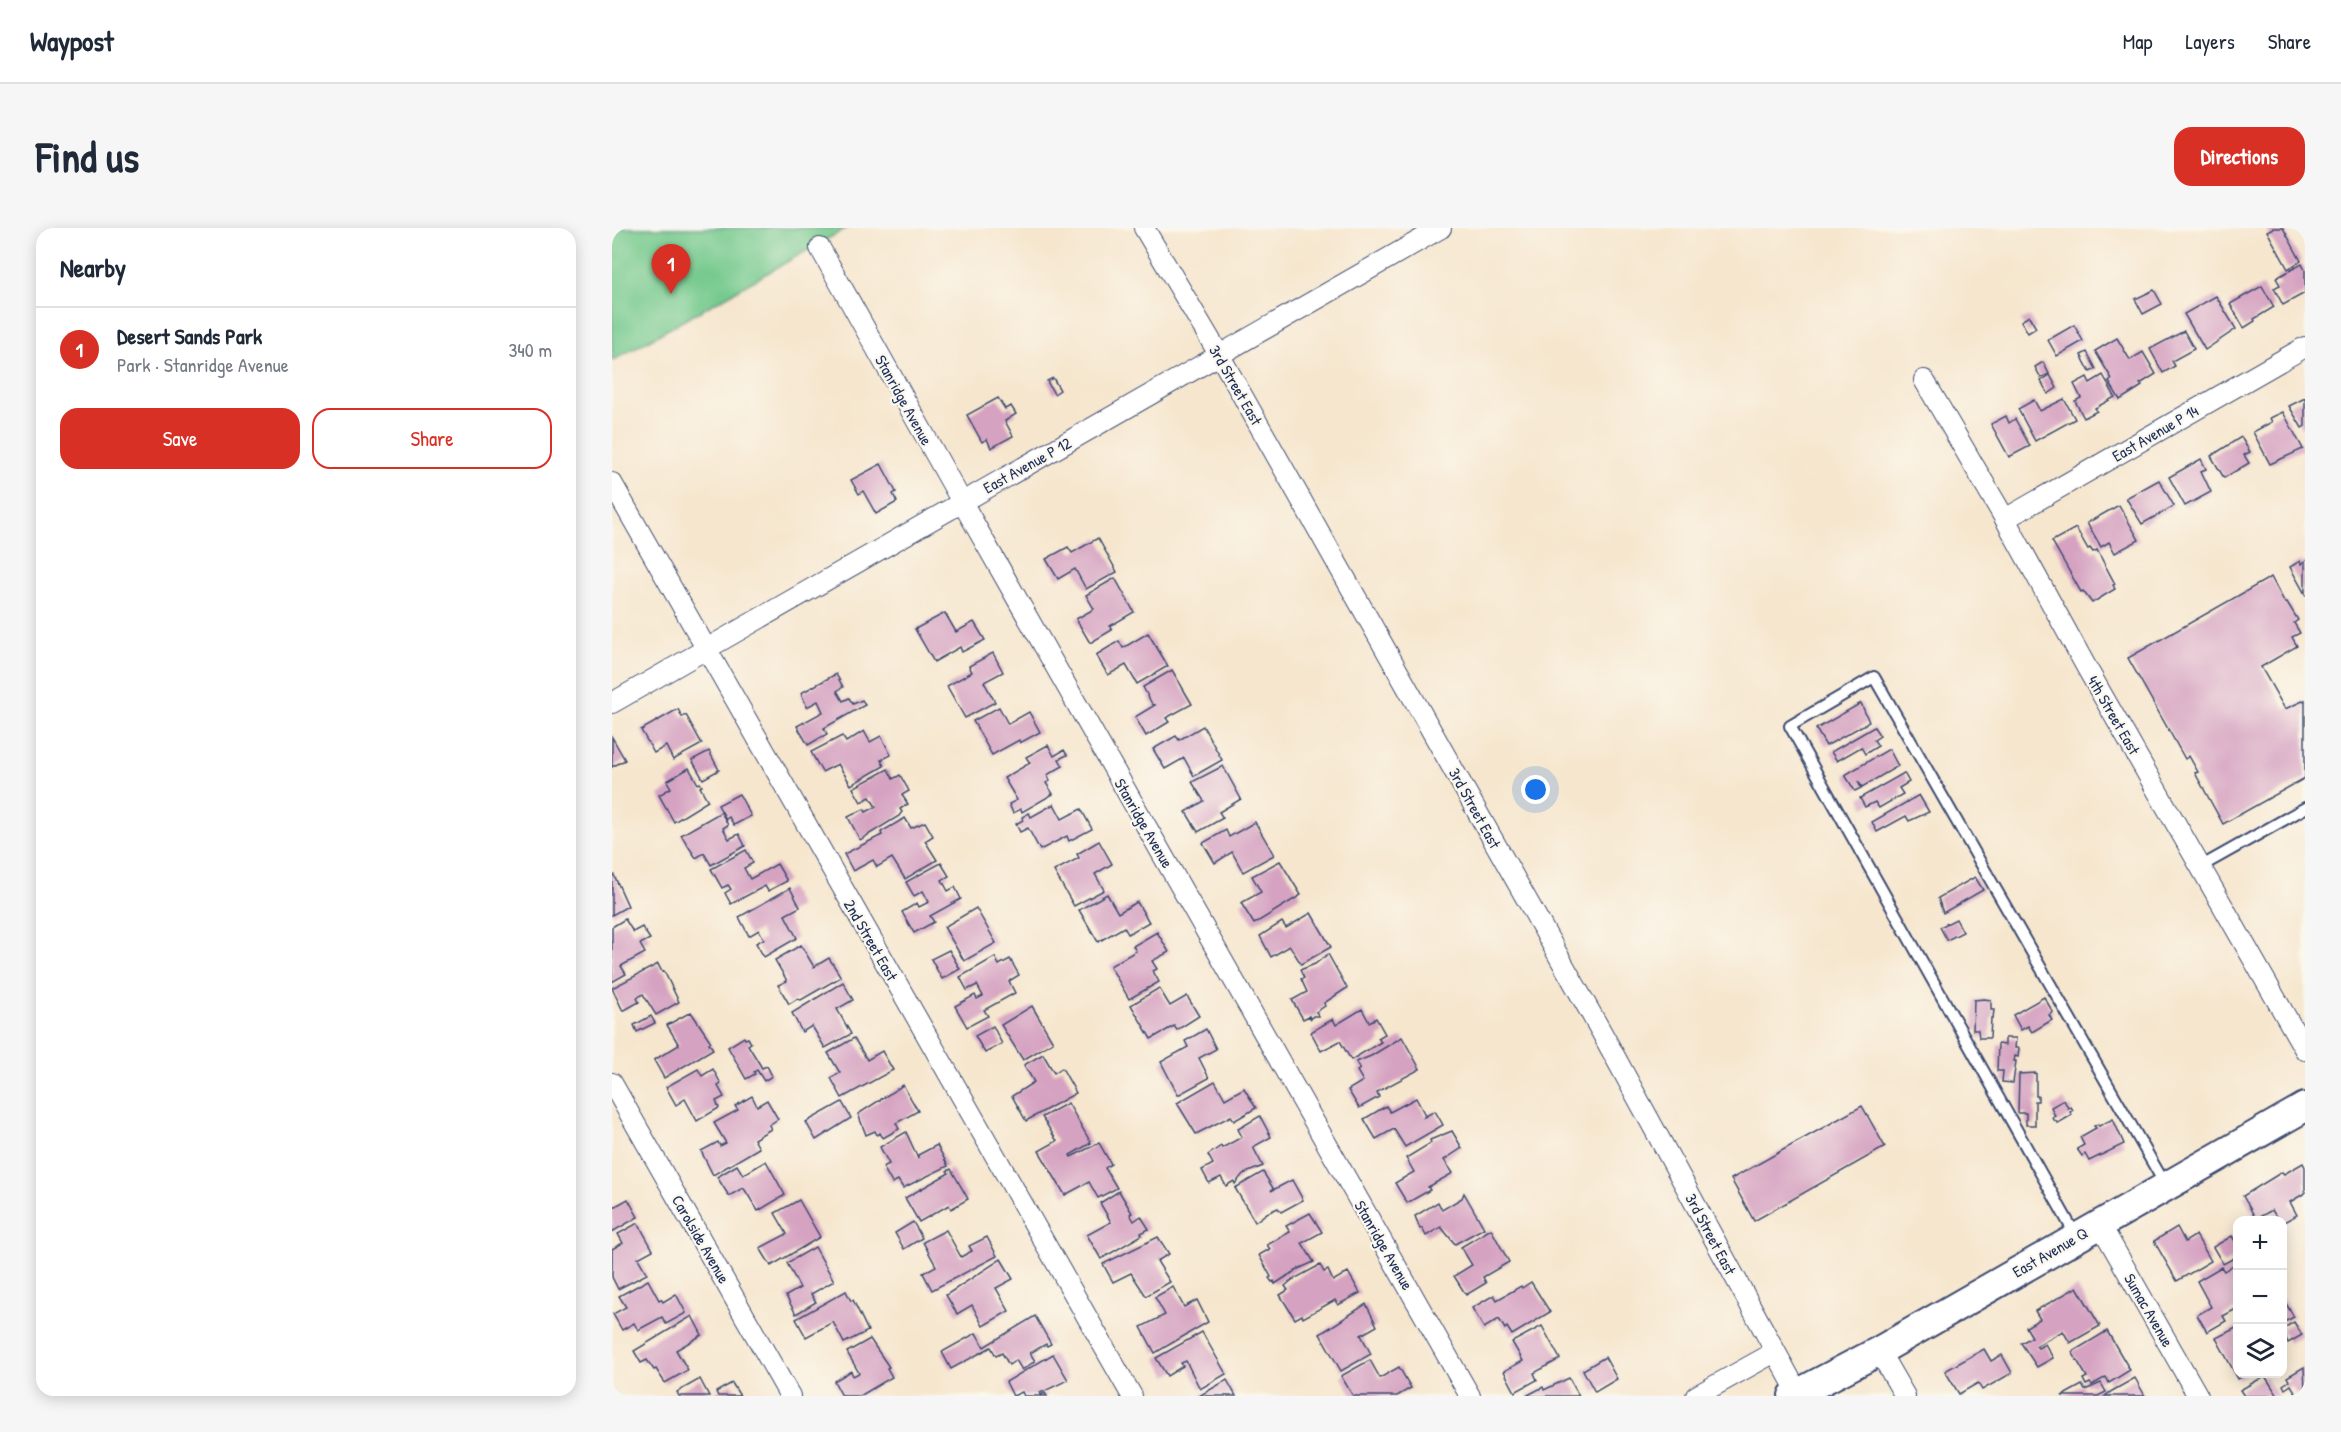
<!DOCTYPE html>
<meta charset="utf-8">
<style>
:root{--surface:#fff;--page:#f6f6f7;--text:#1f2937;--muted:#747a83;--line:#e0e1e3;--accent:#d93025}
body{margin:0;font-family:"Patrick Hand",sans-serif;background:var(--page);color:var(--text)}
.controls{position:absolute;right:18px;bottom:18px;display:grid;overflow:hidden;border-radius:12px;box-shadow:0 3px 15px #0003}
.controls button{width:54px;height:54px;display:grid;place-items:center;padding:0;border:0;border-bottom:2px solid var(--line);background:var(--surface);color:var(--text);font:30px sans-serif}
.you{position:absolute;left:924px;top:562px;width:21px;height:21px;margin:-15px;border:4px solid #fff;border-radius:50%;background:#1a73e8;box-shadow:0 0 0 9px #1a73e833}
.badge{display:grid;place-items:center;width:39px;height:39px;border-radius:50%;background:var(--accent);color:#fff;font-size:20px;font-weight:700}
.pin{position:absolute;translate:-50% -50px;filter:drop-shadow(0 2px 3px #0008)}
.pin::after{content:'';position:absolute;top:32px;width:21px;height:18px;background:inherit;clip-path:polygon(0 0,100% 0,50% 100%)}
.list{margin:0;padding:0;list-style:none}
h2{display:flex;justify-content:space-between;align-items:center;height:78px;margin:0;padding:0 24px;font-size:26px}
h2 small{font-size:20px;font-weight:400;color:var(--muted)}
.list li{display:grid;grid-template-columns:39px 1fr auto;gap:18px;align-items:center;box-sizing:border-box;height:84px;padding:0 24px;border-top:2px solid var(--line)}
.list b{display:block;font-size:22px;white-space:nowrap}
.list p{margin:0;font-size:20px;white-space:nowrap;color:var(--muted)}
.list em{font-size:20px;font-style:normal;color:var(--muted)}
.actions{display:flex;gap:12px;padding:18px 24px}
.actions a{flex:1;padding:14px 0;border:2px solid var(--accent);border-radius:18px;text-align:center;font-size:21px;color:var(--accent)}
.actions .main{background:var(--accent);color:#fff}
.icon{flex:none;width:33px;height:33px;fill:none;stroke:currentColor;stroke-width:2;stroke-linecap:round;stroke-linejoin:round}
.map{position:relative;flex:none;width:1693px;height:1168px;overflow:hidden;border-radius:18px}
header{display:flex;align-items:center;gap:36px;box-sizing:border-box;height:84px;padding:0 30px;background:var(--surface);border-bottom:2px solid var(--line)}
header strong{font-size:28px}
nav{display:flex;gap:33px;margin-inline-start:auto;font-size:21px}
.intro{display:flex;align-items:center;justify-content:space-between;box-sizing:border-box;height:144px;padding:0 36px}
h1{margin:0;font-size:42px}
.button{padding:15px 27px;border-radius:18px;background:var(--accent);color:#fff;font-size:21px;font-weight:700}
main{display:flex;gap:36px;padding:0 36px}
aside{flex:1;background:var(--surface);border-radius:18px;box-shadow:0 3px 15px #0003}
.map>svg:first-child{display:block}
</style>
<header>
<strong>Waypost</strong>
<nav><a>Map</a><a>Layers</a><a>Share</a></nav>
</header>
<div class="intro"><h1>Find us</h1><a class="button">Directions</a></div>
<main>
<aside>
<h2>Nearby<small></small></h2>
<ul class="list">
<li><span class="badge">1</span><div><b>Desert Sands Park</b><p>Park · Stanridge Avenue</p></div><em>340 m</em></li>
</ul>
<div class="actions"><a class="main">Save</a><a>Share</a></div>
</aside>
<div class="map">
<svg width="1693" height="1168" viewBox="0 0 1693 1168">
<rect width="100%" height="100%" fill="#fbf7ec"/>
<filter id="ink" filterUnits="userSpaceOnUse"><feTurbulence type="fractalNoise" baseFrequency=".0167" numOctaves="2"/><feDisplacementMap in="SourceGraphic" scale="12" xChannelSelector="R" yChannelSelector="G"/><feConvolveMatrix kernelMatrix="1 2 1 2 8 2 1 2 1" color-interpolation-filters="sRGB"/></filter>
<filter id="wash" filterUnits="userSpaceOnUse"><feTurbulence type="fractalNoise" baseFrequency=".008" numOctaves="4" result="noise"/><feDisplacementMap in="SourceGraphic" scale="24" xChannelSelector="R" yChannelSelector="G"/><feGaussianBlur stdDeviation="1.35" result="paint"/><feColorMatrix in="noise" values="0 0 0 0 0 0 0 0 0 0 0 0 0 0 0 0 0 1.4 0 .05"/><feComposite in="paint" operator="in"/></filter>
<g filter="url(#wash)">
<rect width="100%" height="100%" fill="#f6e6ce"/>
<polygon fill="#74c98d" stroke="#487c76" stroke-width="1.5" points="0,0 235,0 0,133"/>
<g id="blocks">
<g fill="#d5a2c1">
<polygon points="1661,0 1671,0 1689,33 1676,41 1655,3"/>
<polygon points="1690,36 1693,42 1693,65 1671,77 1662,60 1668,57 1664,50"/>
<polygon points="1650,58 1662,79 1642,91 1643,93 1632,100 1618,76"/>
<polygon points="1542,62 1550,76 1531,86 1523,71"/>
<polygon points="1604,68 1624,101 1593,122 1572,86"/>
<polygon points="1417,88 1424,100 1416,105 1409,93"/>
<polygon points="1462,97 1471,113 1445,128 1436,112"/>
<polygon points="1572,103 1582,121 1560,133 1563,138 1551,145 1538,121"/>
<polygon points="1505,110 1518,132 1531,124 1544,146 1528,156 1530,158 1508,172 1497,154 1500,151 1483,123"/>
<polygon points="1475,124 1484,141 1478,144 1469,127"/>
<polygon points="1431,134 1437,146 1429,150 1423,139"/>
<polygon points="1438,147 1445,160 1436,166 1429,153"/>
<polygon points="1491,147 1503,169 1483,180 1485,183 1472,190 1463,173 1469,170 1462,156 1475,149 1478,155"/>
<polygon points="441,150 448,162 442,166 435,153"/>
<polygon points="386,170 393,181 399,178 404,186 393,193 401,208 379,220 375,211 370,214 355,187"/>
<polygon points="1693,170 1693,198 1690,200 1677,178"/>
<polygon points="1452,171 1463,191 1423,213 1406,181 1422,172 1428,183"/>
<polygon points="1671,184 1691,221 1658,236 1641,204 1660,194 1658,190"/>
<polygon points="1394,188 1397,195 1403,191 1418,218 1397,229 1379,196"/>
<polygon points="1629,209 1638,224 1632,227 1637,235 1612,250 1599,228"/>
<polygon points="1589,231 1594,241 1589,243 1599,264 1573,278 1557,249"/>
<polygon points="269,236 284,264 281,266 285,274 264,286 251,263 247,266 239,252"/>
<polygon points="1547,252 1562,278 1530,296 1514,270"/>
<polygon points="1507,277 1527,312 1503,325 1497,314 1489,319 1475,295"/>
<polygon points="1464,300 1476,321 1478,320 1481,324 1485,322 1503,356 1501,357 1503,361 1480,375 1471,363 1469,364 1440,313"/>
<polygon points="486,310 505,344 474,361 463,341 446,351 434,331 456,319 460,325"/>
<polygon points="1688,333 1689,336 1693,333 1693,366 1678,339"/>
<polygon points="1659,349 1673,375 1675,374 1686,392 1682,395 1688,405 1680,409 1685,418 1649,439 1673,481 1693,472 1693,550 1611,596 1583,545 1586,544 1577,528 1573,531 1516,430"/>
<polygon points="503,350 522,384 498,398 500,402 478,415 464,391 482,381 474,367"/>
<polygon points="333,385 344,404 362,394 373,412 350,424 348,419 322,434 303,401"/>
<polygon points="536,405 556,438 525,456 514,437 496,447 484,427 507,413 511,420"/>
<polygon points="381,425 391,444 372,454 383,474 353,490 335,458 360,444 357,438"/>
<polygon points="560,442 580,476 554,490 557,494 534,508 523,489 543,477 540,476 531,459"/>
<polygon points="224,446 231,459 225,463 231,473 237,470 241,476 250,472 253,477 212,500 215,506 196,517 185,498 211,484 206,473 195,479 189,465"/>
<polygon points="1249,475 1257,494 1214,518 1204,501"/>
<polygon points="387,479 396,496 417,484 428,504 408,515 407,512 380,527 361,493"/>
<polygon points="66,481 70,489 74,487 90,516 61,532 54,518 42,525 29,502"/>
<polygon points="591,498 610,532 582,548 572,530 553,541 541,521 564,508 567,512"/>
<polygon points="1262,499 1268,508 1262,512 1266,518 1253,526 1249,519 1225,533 1219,524"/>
<polygon points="252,503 258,514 269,508 279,527 269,532 272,538 239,557 226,536 210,544 199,524 230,508 234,514"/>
<polygon points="0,509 13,532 0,539"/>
<polygon points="436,517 442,528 452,522 455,527 447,531 451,538 435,547 438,553 434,555 441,566 410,584 409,581 401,585 397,576 405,572 392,550 418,535 414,529"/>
<polygon points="1277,521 1286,538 1250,559 1246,553 1249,560 1243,563 1233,547"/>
<polygon points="97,523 107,542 91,551 80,532"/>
<polygon points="611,538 629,571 607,584 611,590 586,604 574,584 592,573 580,554"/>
<polygon points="77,540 86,556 88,555 90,558 88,559 96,573 62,594 47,567 59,560 55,553"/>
<polygon points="276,541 281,551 288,547 297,563 290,567 296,576 288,581 290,584 287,588 248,612 236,589 252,581 254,584 264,579 258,569 249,574 241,560"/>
<polygon points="1292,545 1297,554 1287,560 1291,566 1267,580 1263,574 1253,579 1248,570"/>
<polygon points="127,566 139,588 122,597 117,589 114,591 106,577"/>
<polygon points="1307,567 1317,584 1297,593 1294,588 1265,604 1260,594"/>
<polygon points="442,576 450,591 469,581 480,601 457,613 455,608 428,622 416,600 408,604 404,596 411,592 410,589 417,585 419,589"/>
<polygon points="109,584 116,597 111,600 117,611 127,606 133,618 99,637 92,625 84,630 69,607"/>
<polygon points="293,590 299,600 313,594 321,608 313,613 325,632 293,651 280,630 265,639 261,632 241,643 232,626 270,607 269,604"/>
<polygon points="643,594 662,627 631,644 620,624 603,635 591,615 614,602 617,609"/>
<polygon points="487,613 500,636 483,646 492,662 462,678 442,643 467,630 465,626"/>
<polygon points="134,622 141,635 132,640 138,651 165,636 175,653 156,663 153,658 119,676 113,665 119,661 116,657 110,660 99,641"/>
<polygon points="668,633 689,667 642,696 629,675 649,664 640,648"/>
<polygon points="329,635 337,648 330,652 336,663 343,659 349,671 318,688 322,694 302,705 290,684 305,675 307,679 317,674 311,663 302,668 294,654"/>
<polygon points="2,647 16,678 0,687 0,648"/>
<polygon points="1363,649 1371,662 1331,685 1326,670"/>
<polygon points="178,660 188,679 173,687 185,710 152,729 144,715 152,711 147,702 137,708 127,689"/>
<polygon points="495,666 506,685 525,674 537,694 516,706 512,699 486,714 467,682"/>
<polygon points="364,680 384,715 352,733 332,699"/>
<polygon points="699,685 719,719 689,736 678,718 659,729 648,708 670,694 674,700"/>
<polygon points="13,691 21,704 30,699 38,711 28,716 33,725 9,738 14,746 0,754 0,699"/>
<polygon points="1344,691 1351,704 1335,712 1328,699"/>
<polygon points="545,704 557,724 540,733 545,741 541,743 547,754 517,771 498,738 524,723 521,718"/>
<polygon points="189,717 202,739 217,730 229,749 189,772 185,771 177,776 166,757 175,753 163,732"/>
<polygon points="337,722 348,741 330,751 319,731"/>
<polygon points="716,726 735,760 712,775 713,778 704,784 707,788 701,788 699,791 697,788 691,791 680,772 695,764 689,751 692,750 688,742 703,736"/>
<polygon points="383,729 387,737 398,731 407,747 397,753 403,765 372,782 376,788 355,799 343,778 363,767 365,771 371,768 365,757 355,762 348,749"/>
<polygon points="46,736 50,744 52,743 67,774 44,787 31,766 25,770 27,774 11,783 0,760"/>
<polygon points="231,754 241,772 225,781 239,806 213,820 200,798 190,804 180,785"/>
<polygon points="547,760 558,778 575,768 587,788 565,802 562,798 539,811 519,777"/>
<polygon points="1432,769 1441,784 1437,787 1440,792 1420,804 1416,798 1409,802 1401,787"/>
<polygon points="1372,771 1379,772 1379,782 1382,782 1381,790 1379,790 1378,810 1367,810 1366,802 1361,802 1362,772"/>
<polygon points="420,778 441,814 411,832 389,797"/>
<polygon points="750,781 757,794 764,790 773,806 766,810 769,814 739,832 728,813 709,823 699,804 721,791 724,797"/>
<polygon points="79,784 99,814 97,815 101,821 52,850 42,832 67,817 55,797"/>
<polygon points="39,788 43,795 25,804 22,797"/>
<polygon points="381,798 390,816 373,825 363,808"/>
<polygon points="594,801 604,821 587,830 597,850 566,867 549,834 576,819 573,813"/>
<polygon points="132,809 133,811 136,810 139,815 136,817 150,840 155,838 160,848 152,853 145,842 142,844 143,846 134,851 116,819"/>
<polygon points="790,809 808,841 765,864 767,869 747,880 736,862 751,853 745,843 748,841 744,834 759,828"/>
<polygon points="242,810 255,832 270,823 281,842 230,870 219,850 228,845 216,825"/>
<polygon points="1393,810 1404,810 1403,820 1407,820 1406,829 1403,828 1402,833 1404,833 1401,855 1390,854 1391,843 1385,843 1386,816 1393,817"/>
<polygon points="431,826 442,845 450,840 464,865 414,893 400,868 422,854 412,837"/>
<polygon points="86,841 90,848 101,841 109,856 106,858 112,869 104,873 107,880 85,893 73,871 64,877 54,859"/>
<polygon points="1424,845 1424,868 1426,868 1426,873 1423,873 1423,897 1414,897 1414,885 1406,885 1407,846"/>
<polygon points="603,853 613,871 632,860 644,880 622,893 619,888 584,906 565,875"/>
<polygon points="291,857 306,883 284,895 287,901 271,910 268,905 265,907 263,903 254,907 246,886"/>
<polygon points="140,868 145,878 155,872 166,891 157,897 159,901 142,911 147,920 101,947 89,923 106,914 108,918 114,915 102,895 126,882 123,878"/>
<polygon points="804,870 813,887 812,889 823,883 831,897 793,919 782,901 764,911 752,891 774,878 778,884"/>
<polygon points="1452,872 1456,880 1459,879 1461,882 1458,884 1460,887 1446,895 1440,890 1443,888 1439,879"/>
<polygon points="230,874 239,890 204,912 194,894"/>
<polygon points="456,875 479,915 458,927 459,929 487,915 499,936 493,940 505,960 486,970 477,954 453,967 427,923 445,913 430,889"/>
<polygon points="1250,878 1273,919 1142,993 1119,951"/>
<polygon points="648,888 659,909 641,919 651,938 631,946 623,956 622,953 614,958 609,949 597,955 590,942 601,936 596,927 609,918 610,920 630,909 626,901"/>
<polygon points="1501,891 1512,916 1477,933 1473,926 1470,928 1465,921 1472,917 1468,909 1484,900 1482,898 1486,896 1487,898"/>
<polygon points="840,903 850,920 832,932 841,945 816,959 818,962 795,975 783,955 802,944 794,930 819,915 818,912"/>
<polygon points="294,904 306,930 306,927 325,917 336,938 291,960 286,952 280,955 271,939 277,936 268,919"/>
<polygon points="154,933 173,967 146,983 133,962 131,960 117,968 105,949 125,937 131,947"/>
<polygon points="1691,935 1693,939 1693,965 1678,974 1685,987 1670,995 1670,992 1666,992 1660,982 1644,991 1631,968 1670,944 1672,946"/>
<polygon points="339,941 356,971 339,981 337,977 307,994 293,970 337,945 335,943"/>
<polygon points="651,944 661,960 659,963 680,952 691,972 669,984 666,980 655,985 643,994 623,960"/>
<polygon points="507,963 520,985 518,986 522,993 529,988 537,1001 529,1005 530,1007 489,1031 475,1007 499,994 488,975"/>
<polygon points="852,965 872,1000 843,1016 829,999 814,1008 810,1000 808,1001 803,988 826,974 830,982 850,970"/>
<polygon points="16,971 26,989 0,1004 0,980"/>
<polygon points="187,972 208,1009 159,1038 148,1020 175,1006 163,985"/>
<polygon points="698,985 710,1004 690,1015 702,1034 686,1041 663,1056 662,1053 660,1054 657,1050 659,1049 647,1027 658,1021 655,1017 678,1004 674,998"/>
<polygon points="301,994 310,1010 292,1021 283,1005"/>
<polygon points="26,995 41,1022 26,1030 35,1046 6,1061 0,1049 0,1021 11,1015 6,1006"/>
<polygon points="1565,999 1573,1014 1584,1007 1599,1033 1565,1053 1542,1013"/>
<polygon points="879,1001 897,1034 871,1049 874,1055 854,1067 842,1048 860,1037 849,1019"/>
<polygon points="334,1002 349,1029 360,1023 357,1018 375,1009 385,1028 320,1062 311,1045 324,1038 311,1014"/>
<polygon points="1620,1008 1626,1018 1626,1028 1611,1036 1601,1019"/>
<polygon points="546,1009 557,1026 545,1033 558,1054 534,1068 519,1045 501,1054 491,1036"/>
<polygon points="203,1019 222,1053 199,1066 204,1074 184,1086 174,1068 188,1060 175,1035"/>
<polygon points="389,1031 401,1051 384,1060 397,1083 371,1098 360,1077 345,1086 334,1067"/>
<polygon points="1624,1035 1626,1080 1611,1088 1614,1093 1595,1104 1585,1087 1599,1079 1585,1053 1609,1039 1612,1043"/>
<polygon points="708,1037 712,1044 716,1042 721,1053 736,1044 748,1065 726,1077 723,1072 691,1090 690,1087 683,1091 668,1067 676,1062 673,1058 680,1052"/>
<polygon points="36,1052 47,1072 49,1071 51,1074 64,1066 74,1085 54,1096 50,1089 26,1102 22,1095 10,1102 1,1086 14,1079 7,1068"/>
<polygon points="919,1054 938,1084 900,1107 895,1099 893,1101 887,1091 872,1100 860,1080 882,1067 885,1072 909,1058 910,1060"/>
<polygon points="561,1059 572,1079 585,1072 596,1094 543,1125 529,1099 553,1087 543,1069"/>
<polygon points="1465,1059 1488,1098 1458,1115 1451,1103 1424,1118 1426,1120 1433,1116 1441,1130 1425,1139 1409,1115 1420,1109 1414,1099 1428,1091 1423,1083"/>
<polygon points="234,1063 239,1073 241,1072 256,1103 232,1115 221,1094 194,1109 184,1091"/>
<polygon points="1670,1069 1682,1089 1672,1094 1670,1091"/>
<polygon points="754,1076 765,1098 749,1107 759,1126 729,1143 708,1106"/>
<polygon points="80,1088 90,1107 64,1122 76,1142 53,1155 44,1141 42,1142 35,1132 29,1135 22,1123"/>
<polygon points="423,1088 439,1116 435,1118 434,1116 418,1125 423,1133 410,1142 404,1132 397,1137 390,1125 384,1128 379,1119 339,1141 330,1124 364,1105 372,1119"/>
<polygon points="1682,1094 1690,1107 1676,1115 1670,1101"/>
<polygon points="930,1098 948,1131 922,1145 925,1152 903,1164 892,1143 911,1133 900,1114"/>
<polygon points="1626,1099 1626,1146 1635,1146 1626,1151 1604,1110"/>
<polygon points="1495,1103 1518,1142 1497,1155 1494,1149 1480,1157 1478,1155 1474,1157 1471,1151 1475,1149 1460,1124"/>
<polygon points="590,1104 614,1146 588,1161 574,1133 569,1135 571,1138 555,1148 544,1130"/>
<polygon points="258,1111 277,1139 275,1140 280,1149 248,1168 230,1168 222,1153 239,1143 241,1148 247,1145 235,1124"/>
<polygon points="1372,1121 1379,1133 1390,1127 1400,1145 1370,1162 1366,1155 1347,1166 1333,1143"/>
<polygon points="441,1126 456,1152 428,1165 429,1167 433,1165 435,1168 412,1168 410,1164 401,1168 394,1154"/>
<polygon points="993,1129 1005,1151 983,1164 971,1142"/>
<polygon points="758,1132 768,1150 787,1139 799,1160 785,1168 741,1168 729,1148"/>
<polygon points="1692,1139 1693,1162 1685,1167 1679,1157 1673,1161 1671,1157 1677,1153 1675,1149"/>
<polygon points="1653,1148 1666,1168 1632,1168 1628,1162"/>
<polygon points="957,1150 967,1168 914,1168 931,1159 932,1162"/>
<polygon points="1523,1150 1533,1168 1493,1168 1500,1163"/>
<polygon points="88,1151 97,1168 67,1168 65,1164"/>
<polygon points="615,1152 624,1168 587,1168"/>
<polygon points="120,1155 128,1168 106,1168 104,1164"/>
<polygon points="1489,1155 1494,1164 1486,1168 1450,1168 1470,1157 1473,1162"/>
</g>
</g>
</g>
<g filter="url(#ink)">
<use href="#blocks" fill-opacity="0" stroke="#3c4a6f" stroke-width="1.5"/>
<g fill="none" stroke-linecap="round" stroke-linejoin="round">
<defs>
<g id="lane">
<polyline points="1588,639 1693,580"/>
<polyline points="1464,1008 1178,498 1262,449 1554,958"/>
</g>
<g id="street">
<polyline points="532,0 608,128 990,805 1186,1165"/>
<polyline points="208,20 350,274 858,1168"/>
<polyline points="1312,152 1393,291 1476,442 1693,822"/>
<polyline points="0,255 520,1168"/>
<polyline points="1393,291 1693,119"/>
<polyline points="0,475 829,0"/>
<polyline points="0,855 178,1168"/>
<polyline points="1488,996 1586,1168"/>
<polyline points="1267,1123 1293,1168"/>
<polyline points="1084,1168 1163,1124"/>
</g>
<polyline id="secondary" points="1181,1168 1267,1123 1693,879"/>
</defs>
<use href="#lane" stroke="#3c4a6f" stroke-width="14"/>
<use href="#street" stroke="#3c4a6f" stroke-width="22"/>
<use href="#secondary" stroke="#3c4a6f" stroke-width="32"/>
<use href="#lane" stroke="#fff" stroke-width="10"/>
<use href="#street" stroke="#fff" stroke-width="20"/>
<use href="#secondary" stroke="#fff" stroke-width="28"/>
</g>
</g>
<g text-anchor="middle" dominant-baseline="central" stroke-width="4.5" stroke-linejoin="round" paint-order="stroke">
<g font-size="16" fill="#1b2f5e" stroke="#fbf7ec">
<text transform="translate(624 157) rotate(60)">3rd Street East</text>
<text transform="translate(292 172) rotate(61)">Stanridge Avenue</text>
<text transform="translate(1543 205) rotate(-30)">East Avenue P 14</text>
<text transform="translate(415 237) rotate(-29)">East Avenue P 12</text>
<text transform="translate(1502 487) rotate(60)">4th Street East</text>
<text transform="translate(863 580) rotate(61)">3rd Street East</text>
<text transform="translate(532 595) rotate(60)">Stanridge Avenue</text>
<text transform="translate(259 712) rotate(60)">2nd Street East</text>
<text transform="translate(1099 1006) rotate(62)">3rd Street East</text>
<text transform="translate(89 1011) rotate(60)">Carolside Avenue</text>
<text transform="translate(772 1017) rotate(60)">Stanridge Avenue</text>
<text transform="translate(1438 1024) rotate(-30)">East Avenue Q</text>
<text transform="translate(1537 1082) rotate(60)">Sumac Avenue</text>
</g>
</g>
</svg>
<div class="controls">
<button>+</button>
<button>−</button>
<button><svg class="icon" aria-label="layers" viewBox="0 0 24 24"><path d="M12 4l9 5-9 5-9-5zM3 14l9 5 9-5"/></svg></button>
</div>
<div class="you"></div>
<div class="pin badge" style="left:59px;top:66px">1</div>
</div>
</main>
